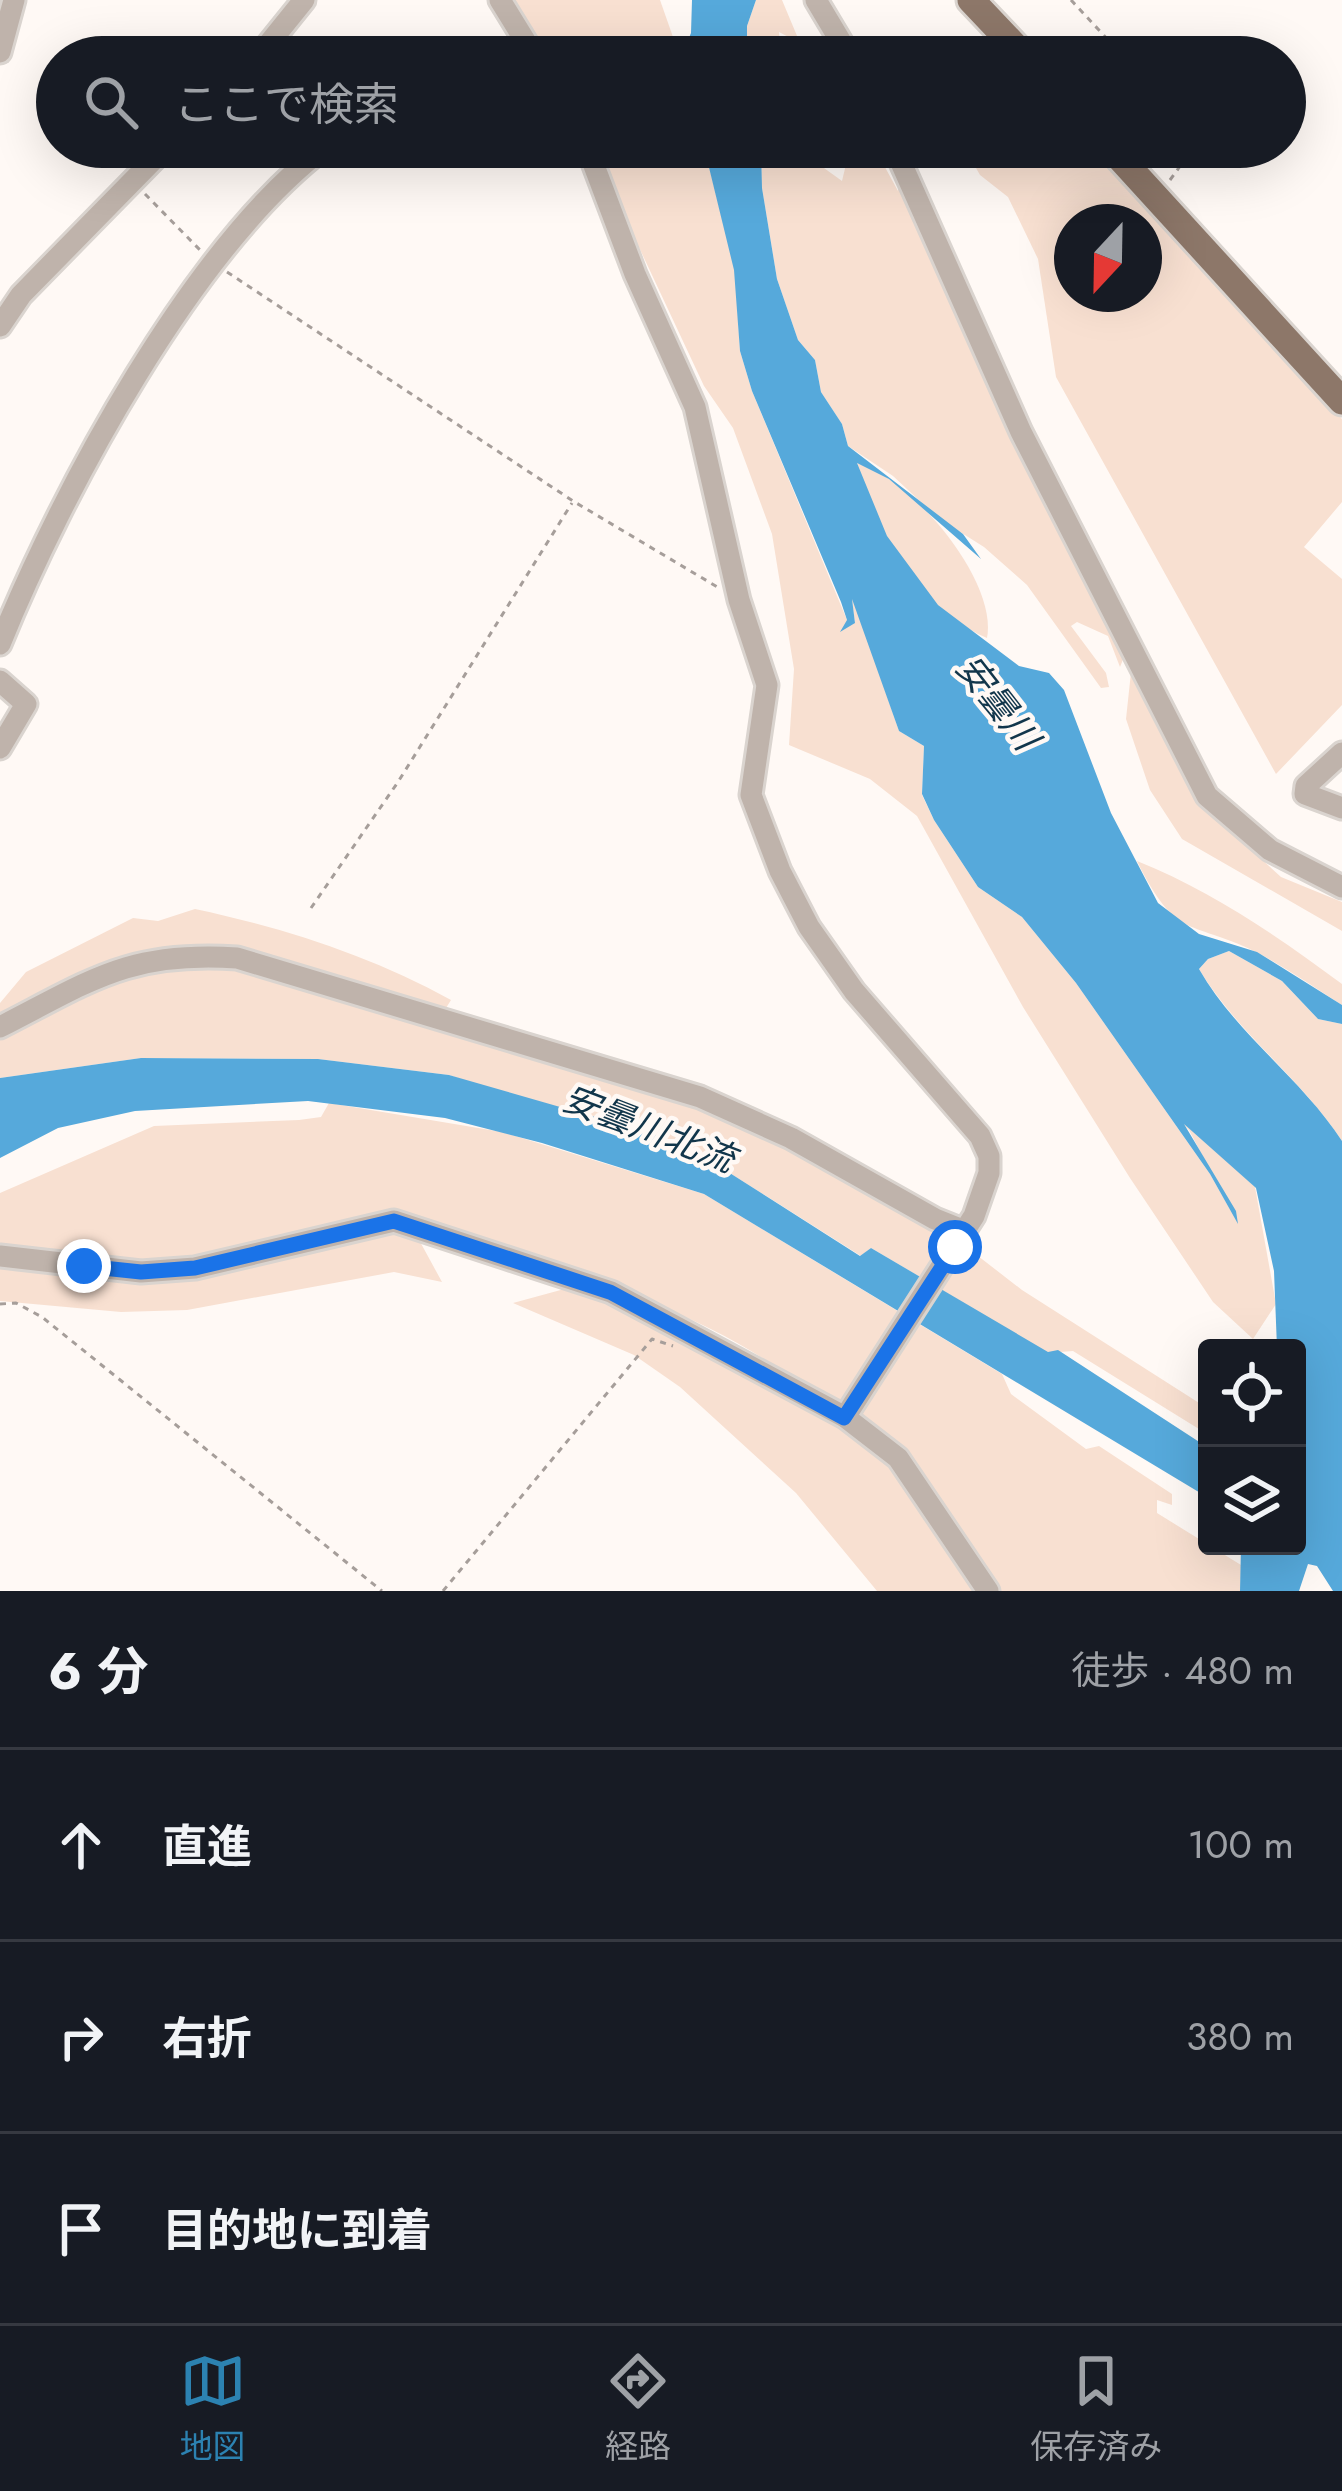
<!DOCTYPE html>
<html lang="ja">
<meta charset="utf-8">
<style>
:root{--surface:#171b24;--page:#20242c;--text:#f1f3f6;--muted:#9ea1a6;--line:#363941;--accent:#2c82b1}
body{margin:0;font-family:Jost,"Noto Sans JP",sans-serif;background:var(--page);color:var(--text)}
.controls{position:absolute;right:36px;bottom:36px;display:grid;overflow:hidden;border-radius:12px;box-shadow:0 12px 48px #0002}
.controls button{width:108px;height:108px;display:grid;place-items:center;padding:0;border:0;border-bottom:3px solid var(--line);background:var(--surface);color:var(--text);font:60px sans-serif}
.compass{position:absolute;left:1054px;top:204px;width:108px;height:108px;border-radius:50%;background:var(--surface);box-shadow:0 12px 48px #0002;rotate:202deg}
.stop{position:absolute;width:36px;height:36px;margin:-27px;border:9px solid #1a73e8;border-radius:50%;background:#fff}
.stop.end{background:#1a73e8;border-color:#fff;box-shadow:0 3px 12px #0008}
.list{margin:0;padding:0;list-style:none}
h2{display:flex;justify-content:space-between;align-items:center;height:156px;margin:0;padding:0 48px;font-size:51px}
h2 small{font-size:39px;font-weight:400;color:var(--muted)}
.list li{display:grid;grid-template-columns:78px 1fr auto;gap:36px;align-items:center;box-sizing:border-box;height:192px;padding:0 48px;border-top:3px solid var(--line)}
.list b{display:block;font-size:45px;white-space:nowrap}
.list em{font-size:39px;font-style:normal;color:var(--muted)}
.icon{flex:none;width:66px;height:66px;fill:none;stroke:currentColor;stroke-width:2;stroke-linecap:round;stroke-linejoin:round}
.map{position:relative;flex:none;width:1342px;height:1591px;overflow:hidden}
.search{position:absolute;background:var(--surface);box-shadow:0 12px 48px #0002;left:36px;right:36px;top:36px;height:132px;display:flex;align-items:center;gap:30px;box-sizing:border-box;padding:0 42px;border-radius:66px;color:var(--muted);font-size:45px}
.sheet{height:732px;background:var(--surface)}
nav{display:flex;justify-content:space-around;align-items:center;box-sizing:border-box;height:168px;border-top:3px solid var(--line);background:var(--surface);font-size:33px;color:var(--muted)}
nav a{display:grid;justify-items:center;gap:6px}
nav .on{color:var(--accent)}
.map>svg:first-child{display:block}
</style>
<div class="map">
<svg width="1342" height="1591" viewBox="0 0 1342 1591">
<rect width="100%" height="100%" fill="#fff9f5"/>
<g fill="#f8e0d1" fill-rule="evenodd">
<polygon points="512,0 660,0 680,57 543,57"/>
<polygon points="756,0 782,0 800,43 779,32 781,57 747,57 747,26"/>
<polygon points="592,147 704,147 735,270 740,351 752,391 847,620 855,622 851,595 857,609 899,731 924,746 922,795 934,820 978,887 1022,917 1076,983 1210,1174 1236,1220 1189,1130 1183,1124 1187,1122 1255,1187 1276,1304 1253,1339 1213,1302 1130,1178 1023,1007 917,816 870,779 789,745 794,669 772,534 733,428 704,386"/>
<polygon points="761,147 804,147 806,155 842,181 847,160 843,147 874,147 898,191 899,179 1126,652 1120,667 1108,636 1077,622 1071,626 1106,673 1109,687 1101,688 1027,585 984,547 938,518 893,476 848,446 842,424 821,392 815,360 798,340 777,279 762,188"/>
<path d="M964,147H1091L1342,419V502L1304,547L1342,579V705L1276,774L1056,377L1038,259L1008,197L980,175ZM1072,222H1144V294H1072Z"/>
<path d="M857,463C912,478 998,581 987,638C926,613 867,528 857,463Z"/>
<polygon points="1132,663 1224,825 1281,877 1342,902 1342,931 1182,839 1150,790 1126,719"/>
<path d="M1137,861C1212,891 1277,936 1342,984V1005C1315,988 1288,969 1260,954C1192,919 1177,943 1137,861Z"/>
<path d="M195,909C284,928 371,956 451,1000L438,1021L679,1097L769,1135L947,1232L960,1249H969L1022,1290L1207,1408V1434L1073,1351L1048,1353L871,1248L861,1256L714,1163L449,1075L318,1059L141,1058L0,1078V1003L26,972L133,918L158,921Z"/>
<path d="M1229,951L1282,981L1318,1019L1342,1024V1141C1301,1078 1238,1034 1199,969L1208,959Z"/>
<path d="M329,1103L502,1132L704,1194L1002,1374L1011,1394L1086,1449L1099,1446L1172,1494V1505L1157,1500V1513L1241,1565L1240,1591H877L796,1493L680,1387L634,1355L513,1303L579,1285L774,1383L773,1365C665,1292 543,1270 418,1238L442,1282L394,1272L187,1310L121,1312L0,1301V1193L154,1126L299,1120L321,1117Z"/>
</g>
<g fill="#56a9db">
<polygon points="692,0 756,0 747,26 747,57 681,57 691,33"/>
<path d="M704,147H761L762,188L777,279L798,340L815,360L821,392L842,424L848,446L963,534L981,559L889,479L857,463L887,536L938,605L1019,666L1049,673L1064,690L1111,813L1158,903L1199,934L1257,952L1342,1005V1024L1318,1019L1282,981L1229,951L1208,959L1199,969C1237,1035 1301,1078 1342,1141V1591H1333L1317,1566L1308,1564L1299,1591H1240L1241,1546H1297V1348H1277L1274,1271L1256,1188L1184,1124L1236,1211L1238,1224L1210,1174L1076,983L1022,917L978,887L934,820L922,794L924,746L899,731L852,599L855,623L840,632L847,620L841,602L752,391L740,351L734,270Z"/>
<polygon points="141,1058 318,1059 449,1075 661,1136 714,1163 860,1256 871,1248 1048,1352 1058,1350 1207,1447 1207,1497 704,1194 542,1143 445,1118 308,1101 135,1111 58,1128 0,1158 0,1078"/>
</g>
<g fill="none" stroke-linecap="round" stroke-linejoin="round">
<defs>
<g id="minor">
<polyline points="500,0 535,57"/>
<polyline points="816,0 850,57"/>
<polyline points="0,52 14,0"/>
<polyline points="258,57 304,0"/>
<polyline points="587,147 635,274 695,407 739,600 767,685 751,795 780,871 809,927 854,991 980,1136 989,1156 989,1173 974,1216 845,1417"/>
<polyline points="894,147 1021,432 1207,796 1270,850 1342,887"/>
<polyline points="0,326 21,295 166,147"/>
<path d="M0,644C62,491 193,247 325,147"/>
<polyline points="0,681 26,704 0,748"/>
<polyline points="1342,753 1306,786 1305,794 1342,808"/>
<path d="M0,1027C92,980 129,951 237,958L700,1097L791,1138L935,1219L965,1231"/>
<polyline points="0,1256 141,1272 195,1268 394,1221 611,1292 845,1417 898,1458 988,1591"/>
</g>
<g id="major">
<polyline points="971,0 1025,57"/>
<polyline points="1110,147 1342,401"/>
</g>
</defs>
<use href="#minor" stroke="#dad4cf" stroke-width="27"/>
<use href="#major" stroke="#dad4cf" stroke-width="33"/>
<g stroke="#a69e9a" stroke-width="3" stroke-dasharray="6 6" stroke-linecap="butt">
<polyline points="1071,0 1124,57"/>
<polyline points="1170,180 1194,147"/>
<polyline points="145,194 201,251"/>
<polyline points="227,272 573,501 719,588"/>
<polyline points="311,908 398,782 572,503"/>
<polyline points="0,1304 16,1303 42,1317 382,1591"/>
<polyline points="443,1591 652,1339 673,1346"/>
</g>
<use href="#minor" stroke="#bfb3ab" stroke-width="21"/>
<use href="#major" stroke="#8d7769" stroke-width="27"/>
</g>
<polygon fill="#d09166" points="1140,147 1159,147 1149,156"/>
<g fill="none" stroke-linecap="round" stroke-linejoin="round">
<polyline stroke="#1a73e8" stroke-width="15" points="84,1266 141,1272 195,1268 394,1221 610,1292 844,1418 955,1247"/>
</g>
<g text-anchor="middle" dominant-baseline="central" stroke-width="9" stroke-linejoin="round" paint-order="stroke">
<g font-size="36" font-style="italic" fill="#12364b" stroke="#fff9f5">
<text transform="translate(998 702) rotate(52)">安曇川</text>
<text transform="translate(649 1128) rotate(21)">安曇川北流</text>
</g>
</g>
</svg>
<div class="controls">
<button><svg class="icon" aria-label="locate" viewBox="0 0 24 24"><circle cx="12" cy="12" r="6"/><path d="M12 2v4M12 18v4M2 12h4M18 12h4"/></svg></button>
<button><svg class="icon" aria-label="layers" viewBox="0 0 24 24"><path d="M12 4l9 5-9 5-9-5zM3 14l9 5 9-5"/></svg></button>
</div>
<svg class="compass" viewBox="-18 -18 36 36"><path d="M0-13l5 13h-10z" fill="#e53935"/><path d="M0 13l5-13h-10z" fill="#9ea1a6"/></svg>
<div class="stop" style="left:955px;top:1247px"></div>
<div class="stop end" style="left:84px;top:1266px"></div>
<div class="search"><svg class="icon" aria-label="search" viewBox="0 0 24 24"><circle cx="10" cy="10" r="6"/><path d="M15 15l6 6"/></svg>ここで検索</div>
</div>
<section class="sheet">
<h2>6 分<small>徒歩 · 480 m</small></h2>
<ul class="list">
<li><svg class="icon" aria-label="ahead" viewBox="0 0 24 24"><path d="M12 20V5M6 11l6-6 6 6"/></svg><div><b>直進</b></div><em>100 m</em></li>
<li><svg class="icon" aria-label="right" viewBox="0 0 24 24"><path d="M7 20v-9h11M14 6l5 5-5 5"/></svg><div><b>右折</b></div><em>380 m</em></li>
<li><svg class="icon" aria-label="arrive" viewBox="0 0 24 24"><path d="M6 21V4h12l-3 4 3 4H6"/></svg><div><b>目的地に到着</b></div></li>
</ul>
</section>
<nav>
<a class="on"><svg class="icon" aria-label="map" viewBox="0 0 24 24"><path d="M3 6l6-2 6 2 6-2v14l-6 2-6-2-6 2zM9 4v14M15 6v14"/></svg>地図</a>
<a><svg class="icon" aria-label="directions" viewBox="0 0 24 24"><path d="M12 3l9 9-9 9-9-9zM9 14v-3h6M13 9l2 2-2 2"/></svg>経路</a>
<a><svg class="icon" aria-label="saved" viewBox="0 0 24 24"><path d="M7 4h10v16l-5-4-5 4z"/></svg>保存済み</a>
</nav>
